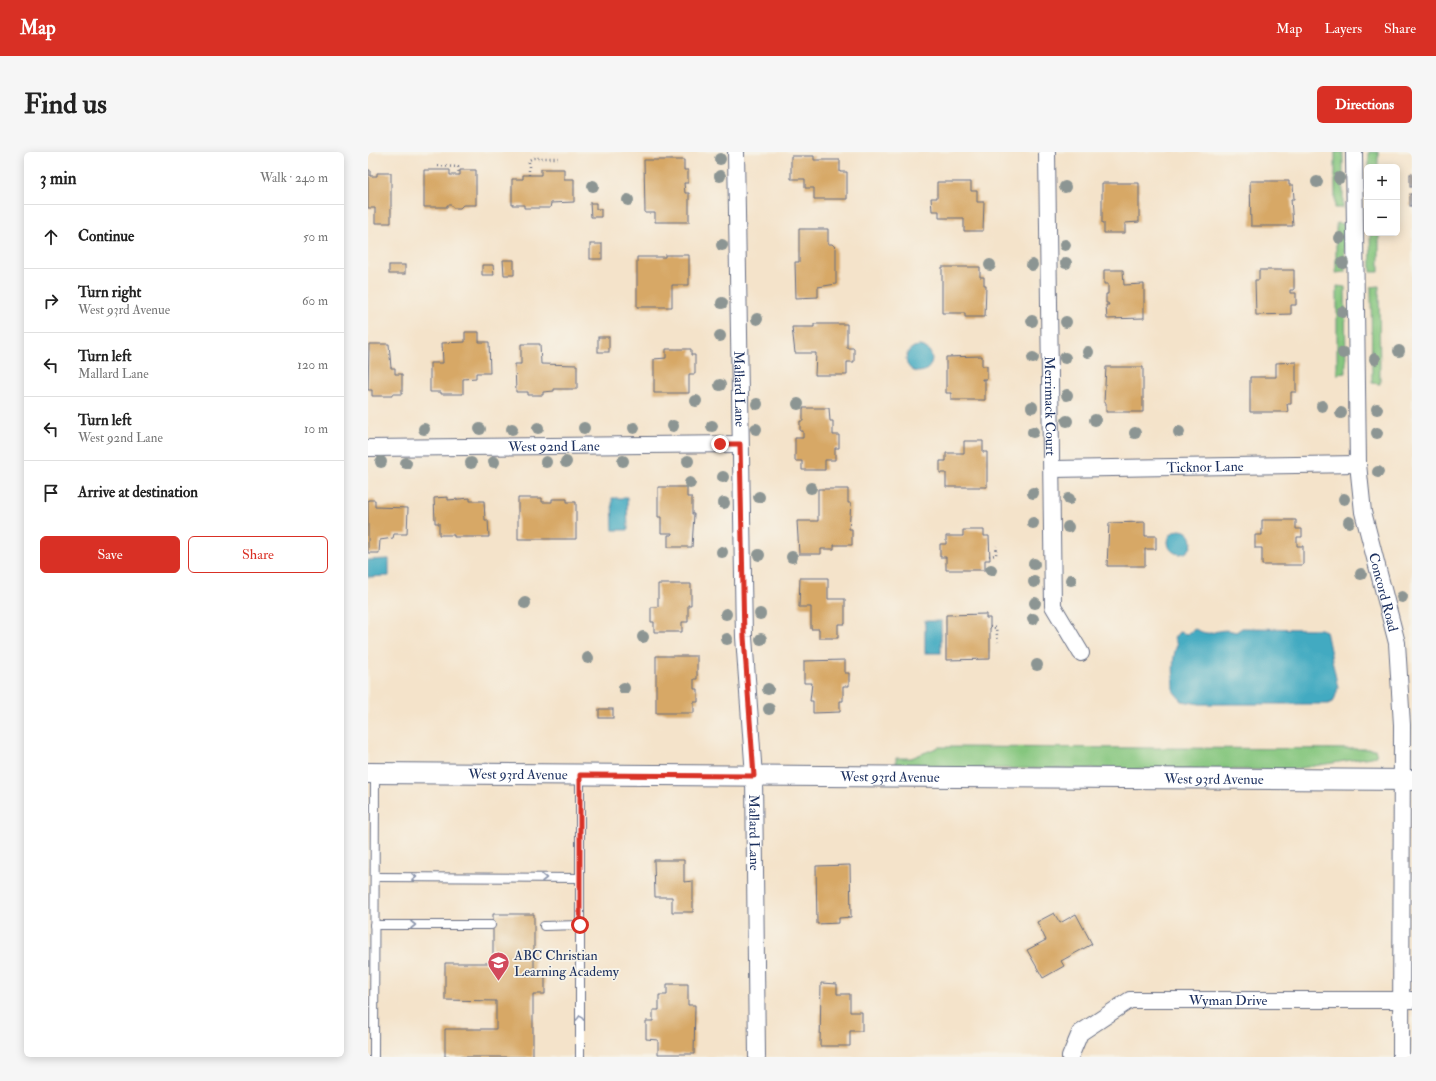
<!DOCTYPE html>
<meta charset="utf-8">
<style>
:root{--surface:#fff;--page:#f6f6f6;--text:#222;--muted:#767676;--line:#e0e0e0;--accent:#d93025}
body{margin:0;font-family:"IM FELL Double Pica",serif;background:var(--page);color:var(--text)}
.controls{position:absolute;right:12px;top:12px;display:grid;overflow:hidden;border-radius:6px;box-shadow:0 2px 10px #0003}
.controls button{width:36px;height:36px;display:grid;place-items:center;padding:0;border:0;border-bottom:1px solid var(--line);background:var(--surface);color:var(--text);font:20px sans-serif}
.stop{position:absolute;width:12px;height:12px;margin:-9px;border:3px solid #d93025;border-radius:50%;background:#fff}
.stop.end{background:#d93025;border-color:#fff;box-shadow:0 1px 4px #0008}
.list{margin:0;padding:0;list-style:none}
h2{display:flex;justify-content:space-between;align-items:center;height:52px;margin:0;padding:0 16px;font-size:17px}
h2 small{font-size:13px;font-weight:400;color:var(--muted)}
.list li{display:grid;grid-template-columns:26px 1fr auto;gap:12px;align-items:center;box-sizing:border-box;height:64px;padding:0 16px;border-top:1px solid var(--line)}
.list b{display:block;font-size:15px;white-space:nowrap}
.list p{margin:0;font-size:13px;white-space:nowrap;color:var(--muted)}
.list em{font-size:13px;font-style:normal;color:var(--muted)}
.actions{display:flex;gap:8px;padding:12px 16px}
.actions a{flex:1;padding:9px 0;border:1px solid var(--accent);border-radius:6px;text-align:center;font-size:14px;color:var(--accent)}
.actions .main{background:var(--accent);color:#fff}
.icon{flex:none;width:22px;height:22px;fill:none;stroke:currentColor;stroke-width:2;stroke-linecap:round;stroke-linejoin:round}
.map{position:relative;flex:none;width:1044px;height:905px;overflow:hidden;border-radius:6px}
header{display:flex;align-items:center;gap:24px;box-sizing:border-box;height:56px;padding:0 20px;background:var(--accent);color:#fff}
header strong{font-size:19px}
nav{display:flex;gap:22px;margin-inline-start:auto;font-size:14px}
.intro{display:flex;align-items:center;justify-content:space-between;box-sizing:border-box;height:96px;padding:0 24px}
h1{margin:0;font-size:28px}
.button{padding:10px 18px;border-radius:6px;background:var(--accent);color:#fff;font-size:14px;font-weight:700}
main{display:flex;gap:24px;padding:0 24px}
aside{flex:1;background:var(--surface);border-radius:6px;box-shadow:0 2px 10px #0003}
.map>svg:first-child{display:block}
</style>
<header>
<strong>Map</strong>
<nav><a>Map</a><a>Layers</a><a>Share</a></nav>
</header>
<div class="intro"><h1>Find us</h1><a class="button">Directions</a></div>
<main>
<aside>
<h2>3 min<small>Walk · 240 m</small></h2>
<ul class="list">
<li><svg class="icon" aria-label="ahead" viewBox="0 0 24 24"><path d="M12 20V5M6 11l6-6 6 6"/></svg><div><b>Continue</b></div><em>50 m</em></li>
<li><svg class="icon" aria-label="right" viewBox="0 0 24 24"><path d="M7 20v-9h11M14 6l5 5-5 5"/></svg><div><b>Turn right</b><p>West 93rd Avenue</p></div><em>60 m</em></li>
<li><svg class="icon" aria-label="left" viewBox="0 0 24 24"><path d="M17 20v-9H6M10 6l-5 5 5 5"/></svg><div><b>Turn left</b><p>Mallard Lane</p></div><em>120 m</em></li>
<li><svg class="icon" aria-label="left" viewBox="0 0 24 24"><path d="M17 20v-9H6M10 6l-5 5 5 5"/></svg><div><b>Turn left</b><p>West 92nd Lane</p></div><em>10 m</em></li>
<li><svg class="icon" aria-label="arrive" viewBox="0 0 24 24"><path d="M6 21V4h12l-3 4 3 4H6"/></svg><div><b>Arrive at destination</b></div></li>
</ul>
<div class="actions"><a class="main">Save</a><a>Share</a></div>
</aside>
<div class="map">
<svg width="1044" height="905" viewBox="0 0 1044 905">
<rect width="100%" height="100%" fill="#f7f3e8"/>
<filter id="ink" filterUnits="userSpaceOnUse"><feTurbulence type="fractalNoise" baseFrequency=".025" numOctaves="2"/><feDisplacementMap in="SourceGraphic" scale="8" xChannelSelector="R" yChannelSelector="G"/><feConvolveMatrix kernelMatrix="1 2 1 2 8 2 1 2 1" color-interpolation-filters="sRGB"/></filter>
<filter id="wash" filterUnits="userSpaceOnUse"><feTurbulence type="fractalNoise" baseFrequency=".012" numOctaves="4" result="noise"/><feDisplacementMap in="SourceGraphic" scale="16" xChannelSelector="R" yChannelSelector="G"/><feGaussianBlur stdDeviation="0.9" result="paint"/><feColorMatrix in="noise" values="0 0 0 0 0 0 0 0 0 0 0 0 0 0 0 0 0 1.4 0 .05"/><feComposite in="paint" operator="in"/></filter>
<g filter="url(#wash)">
<rect width="100%" height="100%" fill="#f4e3ca"/>
<g fill="#85c67e" stroke="#507a6e">
<rect x="967" y="0" width="8" height="56"/>
<rect x="1001" y="0" width="9" height="15"/>
<polygon points="968,71 976,72 977,120 968,121"/>
<polygon points="1002,81 1011,81 1011,120 1003,120"/>
<polygon points="969,134 977,135 978,221 969,222"/>
<polygon points="1011,134 1012,232 1004,231 1003,135"/>
<polygon points="571,595 1007,597 1009,604 920,618 528,616 528,606 543,606"/>
</g>
<g fill="#42aac1" stroke="#2e6c90">
<circle cx="551" cy="207" r="13"/>
<polygon points="244,346 259,346 260,378 245,378"/>
<circle cx="812" cy="390" r="12"/>
<polygon points="21,407 21,424 0,425 0,408"/>
<rect x="557" y="469" width="16" height="32"/>
<path d="M874,476L953,477L958,479L970,536L966,549L960,552H832L814,549L806,540C806,525 803,507 809,493L806,486L811,480L819,482L827,477C831,479 838,482 843,481C853,478 857,477 868,480Z"/>
</g>
<g id="blocks">
<g fill="#d7a866">
<polygon points="423,4 446,4 446,8 472,8 472,20 479,20 479,47 446,47 446,36 437,36 437,27 423,27"/>
<polygon points="276,8 316,8 316,18 320,18 320,31 316,31 317,41 321,41 321,70 287,70 287,61 277,61"/>
<polygon points="173,17 196,17 196,27 206,27 206,50 183,51 182,56 156,56 156,53 144,53 144,27 155,27 155,23 173,23"/>
<polygon points="0,18 2,18 2,24 9,24 9,21 23,21 23,71 7,71 7,56 0,56"/>
<polygon points="56,18 82,18 82,23 92,23 92,18 108,18 108,53 95,53 92,56 85,56 83,53 79,53 79,55 56,55"/>
<rect x="1042" y="22" width="2" height="13"/>
<polygon points="882,29 921,29 921,33 925,33 926,47 923,47 925,74 883,74"/>
<polygon points="569,30 603,30 603,39 609,39 609,50 616,50 615,79 596,79 596,66 571,66 571,59 564,59 563,46 569,46"/>
<polygon points="734,31 771,31 771,70 757,71 757,81 736,81 736,71 734,71"/>
<rect x="1042" y="42" width="2" height="12"/>
<polygon points="222,51 228,51 228,57 233,57 233,65 223,65"/>
<polygon points="431,77 460,77 460,92 464,92 468,96 468,132 450,135 450,145 428,146 427,110 431,110"/>
<rect x="222" y="92" width="12" height="15"/>
<polygon points="297,103 321,103 321,133 304,133 304,155 269,155 269,105 297,105"/>
<polygon points="135,108 146,108 146,123 136,123"/>
<rect x="21" y="113" width="16" height="9"/>
<polygon points="114,113 125,113 126,123 114,123"/>
<polygon points="574,115 612,115 612,125 616,125 616,133 618,133 617,165 597,165 597,161 574,161"/>
<polygon points="736,118 755,118 756,133 776,132 776,166 739,167 738,153 741,153 740,151 738,151 738,142 740,142 740,132 736,132"/>
<polygon points="891,118 926,118 926,138 922,138 922,141 928,141 928,153 923,153 923,162 888,163 887,128 891,128"/>
<polygon points="446,172 479,172 479,196 486,196 486,210 479,210 479,223 447,223 448,201 427,201 424,175 446,175"/>
<polygon points="97,180 111,180 111,190 121,190 122,221 108,221 108,226 95,227 95,242 73,242 73,240 62,240 62,211 75,211 74,191 97,190"/>
<rect x="230" y="185" width="11" height="15"/>
<polygon points="1,192 21,192 23,216 27,216 27,222 34,222 34,242 24,242 24,244 4,244 4,238 0,238"/>
<polygon points="153,192 172,192 173,212 209,213 209,237 186,237 186,239 175,240 175,243 160,243 160,240 148,240 147,212 153,212"/>
<polygon points="298,197 323,197 323,203 327,203 327,222 321,222 321,241 286,241 286,207 298,206"/>
<polygon points="614,204 614,214 619,214 619,227 614,227 614,228 617,228 617,248 583,248 583,241 578,241 578,205"/>
<polygon points="928,210 928,240 923,240 923,252 919,252 920,260 882,260 882,225 908,225 908,211"/>
<polygon points="738,215 775,215 775,260 738,260 738,251 736,251"/>
<polygon points="435,256 461,256 462,269 465,269 465,283 471,283 471,296 467,296 467,308 457,308 457,318 434,318 434,309 427,309 427,286 435,286 435,279 432,279 432,269 435,269"/>
<polygon points="596,289 615,289 615,300 619,300 619,335 578,335 578,321 572,321 572,309 578,309 578,301 596,301"/>
<polygon points="290,335 319,335 319,345 324,345 324,362 326,362 324,395 300,395 300,383 304,383 304,381 293,381 293,365 290,365"/>
<polygon points="450,337 480,337 480,351 483,351 481,377 484,377 484,393 466,393 466,397 453,397 453,402 431,402 429,369 450,369"/>
<polygon points="80,345 80,348 102,346 102,349 116,349 117,368 120,368 121,385 86,385 86,383 71,383 71,371 67,371 67,369 66,346"/>
<polygon points="150,346 174,346 174,350 184,350 184,347 199,347 199,350 208,350 208,387 150,387"/>
<polygon points="0,348 7,348 7,355 40,356 39,382 26,382 25,386 12,388 11,401 0,401"/>
<polygon points="894,368 928,368 928,377 934,377 934,385 929,385 929,394 935,394 935,413 894,413 894,396 887,396 887,383 894,383"/>
<polygon points="777,370 777,384 788,384 788,397 777,397 777,414 739,414 741,371"/>
<polygon points="595,378 616,378 616,384 621,384 622,408 617,408 617,418 578,418 578,405 572,405 572,392 578,392 578,384 595,384"/>
<polygon points="432,426 460,426 460,447 477,447 477,472 470,472 470,486 451,486 451,477 443,477 443,455 431,455"/>
<polygon points="290,432 323,432 323,453 320,453 320,470 314,470 314,480 286,480 286,470 283,470 283,455 290,455"/>
<polygon points="618,462 618,466 622,466 622,507 578,508 578,463"/>
<polygon points="288,504 329,504 329,527 326,527 326,537 330,537 330,550 326,550 326,561 288,561"/>
<polygon points="477,508 477,521 481,521 481,534 475,534 475,549 472,549 472,560 445,561 445,549 442,549 444,531 436,531 436,509"/>
<rect x="231" y="557" width="14" height="9"/>
<polygon points="286,708 316,708 316,730 325,729 325,760 304,760 304,745 287,745"/>
<polygon points="482,713 483,765 471,766 471,771 449,772 448,714"/>
<polygon points="686,761 692,771 708,762 724,792 693,809 696,814 675,826 659,798 678,788 669,770"/>
<polygon points="125,762 166,762 166,819 177,819 177,842 165,842 165,905 77,905 77,877 128,877 128,849 77,848 77,811 125,811"/>
<polygon points="453,831 469,832 469,842 482,842 482,860 494,860 494,879 482,879 482,894 452,894"/>
<polygon points="299,832 320,832 320,853 327,853 326,902 290,902 290,888 278,887 278,869 285,869 285,858 291,858 291,843 299,843"/>
</g>
</g>
</g>
<g filter="url(#ink)">
<use href="#blocks" fill-opacity="0" stroke="#676e84" stroke-width="1"/>
<g fill="none" stroke-linecap="round" stroke-linejoin="round">
<defs>
<g id="service">
<polyline points="7,725 212,726"/>
<polyline points="6,773 123,773"/>
<polyline points="176,774 212,773"/>
<polyline points="6,905 7,621"/>
<polyline points="212,905 212,623"/>
</g>
<g id="minor">
<path id="s1" d="M368,0L376,485L386,624L389,905"/>
<path id="s2" d="M679,0L685,454L713,501"/>
<path id="s3" d="M986,0L990,312L995,360L1029,491L1034,573L1033,905"/>
<path id="s4" d="M0,296L372,292"/>
<path id="s5" d="M685,317L990,312"/>
<path id="s6" d="M702,905L712,881L762,848H1044"/>
</g>
<g id="tertiary">
<path id="s7" d="M0,621L1044,628"/>
</g>
</defs>
<use href="#service" stroke="#676e84" stroke-width="10"/>
<use href="#minor" stroke="#676e84" stroke-width="18"/>
<use href="#tertiary" stroke="#676e84" stroke-width="22"/>
<g stroke="#676e84" stroke-width="2.5" stroke-dasharray="1 3" stroke-linecap="butt">
<polyline points="70,14 90,15 91,23"/>
<polyline points="161,23 161,8 165,6 190,6"/>
<polyline points="621,404 628,403 629,394"/>
<polyline points="622,475 628,476 630,490"/>
</g>
<use href="#service" stroke="#fff" stroke-width="8"/>
<use href="#minor" stroke="#fff" stroke-width="16"/>
<use href="#tertiary" stroke="#fff" stroke-width="20"/>
</g>
<g fill="#8c9593">
<circle cx="352" cy="7" r="6"/>
<circle cx="352" cy="24" r="6"/>
<circle cx="971" cy="26" r="6"/>
<circle cx="949" cy="30" r="6"/>
<circle cx="225" cy="34" r="6"/>
<circle cx="697" cy="35" r="6"/>
<circle cx="260" cy="48" r="6"/>
<circle cx="972" cy="86" r="6"/>
<circle cx="354" cy="93" r="6"/>
<circle cx="697" cy="93" r="6"/>
<circle cx="698" cy="111" r="6"/>
<circle cx="975" cy="111" r="6"/>
<circle cx="622" cy="113" r="6"/>
<circle cx="664" cy="113" r="6"/>
<circle cx="354" cy="151" r="6"/>
<circle cx="974" cy="160" r="6"/>
<circle cx="389" cy="167" r="6"/>
<circle cx="664" cy="169" r="6"/>
<circle cx="698" cy="170" r="6"/>
<circle cx="352" cy="184" r="6"/>
<circle cx="1031" cy="199" r="6"/>
<circle cx="720" cy="200" r="6"/>
<circle cx="975" cy="201" r="6"/>
<circle cx="665" cy="206" r="6"/>
<circle cx="697" cy="206" r="6"/>
<circle cx="1007" cy="207" r="6"/>
<circle cx="352" cy="233" r="6"/>
<circle cx="699" cy="243" r="6"/>
<circle cx="328" cy="249" r="6"/>
<circle cx="389" cy="252" r="6"/>
<circle cx="430" cy="252" r="6"/>
<circle cx="954" cy="254" r="6"/>
<circle cx="664" cy="255" r="6"/>
<circle cx="1009" cy="257" r="6"/>
<circle cx="973" cy="261" r="6"/>
<circle cx="727" cy="268" r="6"/>
<circle cx="699" cy="269" r="6"/>
<circle cx="305" cy="274" r="6"/>
<circle cx="344" cy="274" r="6"/>
<circle cx="170" cy="276" r="6"/>
<circle cx="216" cy="276" r="6"/>
<circle cx="266" cy="276" r="6"/>
<circle cx="56" cy="277" r="6"/>
<circle cx="112" cy="277" r="6"/>
<circle cx="144" cy="277" r="6"/>
<circle cx="388" cy="277" r="6"/>
<circle cx="665" cy="280" r="6"/>
<circle cx="811" cy="280" r="6"/>
<circle cx="767" cy="281" r="6"/>
<circle cx="1009" cy="281" r="6"/>
<circle cx="255" cy="309" r="6"/>
<circle cx="320" cy="309" r="6"/>
<circle cx="13" cy="310" r="6"/>
<circle cx="126" cy="310" r="6"/>
<circle cx="178" cy="310" r="6"/>
<circle cx="198" cy="310" r="6"/>
<circle cx="38" cy="311" r="6"/>
<circle cx="103" cy="311" r="6"/>
<circle cx="1010" cy="320" r="6"/>
<circle cx="355" cy="325" r="6"/>
<circle cx="322" cy="331" r="6"/>
<circle cx="443" cy="336" r="6"/>
<circle cx="665" cy="341" r="6"/>
<circle cx="391" cy="345" r="6"/>
<circle cx="701" cy="347" r="6"/>
<circle cx="976" cy="347" r="6"/>
<circle cx="356" cy="351" r="6"/>
<circle cx="981" cy="370" r="6"/>
<circle cx="665" cy="371" r="6"/>
<circle cx="700" cy="375" r="6"/>
<circle cx="354" cy="400" r="6"/>
<circle cx="391" cy="403" r="6"/>
<circle cx="424" cy="405" r="6"/>
<circle cx="666" cy="412" r="6"/>
<circle cx="623" cy="418" r="6"/>
<circle cx="993" cy="422" r="6"/>
<circle cx="703" cy="428" r="6"/>
<circle cx="666" cy="430" r="6"/>
<circle cx="1034" cy="445" r="6"/>
<circle cx="157" cy="451" r="6"/>
<circle cx="667" cy="451" r="6"/>
<circle cx="358" cy="462" r="6"/>
<circle cx="392" cy="462" r="6"/>
<circle cx="665" cy="467" r="6"/>
<circle cx="275" cy="485" r="6"/>
<circle cx="359" cy="487" r="6"/>
<circle cx="393" cy="487" r="6"/>
<circle cx="220" cy="506" r="6"/>
<circle cx="669" cy="513" r="6"/>
<circle cx="256" cy="536" r="6"/>
<circle cx="400" cy="537" r="6"/>
<circle cx="401" cy="557" r="6"/>
</g>
<defs><path id="oneway-chevron" d="M-2-3.5L2.5 0L-2 3.5" fill="none" stroke-width="1.6" stroke-linecap="round" stroke-linejoin="round"/></defs>
<g stroke="#8d97ae">
<use href="#oneway-chevron" transform="translate(46 725)"/>
<use href="#oneway-chevron" transform="translate(176 726)"/>
<use href="#oneway-chevron" transform="translate(45 773)"/>
<use href="#oneway-chevron" transform="translate(212 866) rotate(-90)"/>
</g>
</g>
<g fill="none" stroke-linecap="round" stroke-linejoin="round" filter="url(#ink)">
<polyline stroke="#d93025" stroke-width="5" points="212,773 212,623 386,624 376,485 372,292 352,292"/>
</g>
<defs>
<symbol id="school-pin" viewBox="-11 -11 22 30"><path d="M0 17L-7.5 6A9.5 9.5 0 1 1 7.5 6Z" fill="#d1495b" stroke="#f7f3e8"/><path d="M0-5L7-2L0 1L-7-2ZM-4 1L0 2.5L4 1V4Q0 6-4 4Z" fill="#fff"/></symbol>
</defs>
<g fill-rule="evenodd">
<use href="#school-pin" x="118" y="798" width="25" height="34"/>
</g>
<g text-anchor="middle" dominant-baseline="central" stroke-width="3.5" stroke-linejoin="round" paint-order="stroke">
<g font-size="14" fill="#1b2f5e" stroke="#f7f3e8">
<text stroke="none"><textPath href="#s1" startOffset="237">Mallard Lane</textPath></text>
<text stroke="none"><textPath href="#s2" startOffset="254">Merrimack Court</textPath></text>
<text stroke="none"><textPath href="#s4" startOffset="186">West 92nd Lane</textPath></text>
<text stroke="none"><textPath href="#s5" startOffset="152">Ticknor Lane</textPath></text>
<text stroke="none"><textPath href="#s3" startOffset="443">Concord Road</textPath></text>
<text stroke="none"><textPath href="#s7" startOffset="150">West 93rd Avenue</textPath></text>
<text stroke="none"><textPath href="#s7" startOffset="522">West 93rd Avenue</textPath></text>
<text stroke="none"><textPath href="#s7" startOffset="846">West 93rd Avenue</textPath></text>
<text stroke="none"><textPath href="#s1" startOffset="681">Mallard Lane</textPath></text>
<text stroke="none"><textPath href="#s6" startOffset="184">Wyman Drive</textPath></text>
</g>
<g font-size="14" fill="#1b2f5e" stroke="#f7f3e8" text-anchor="start">
<text x="146" y="803">ABC Christian<tspan x="146" dy="16">Learning Academy</tspan></text>
</g>
</g>
</svg>
<div class="controls">
<button>+</button>
<button>−</button>
</div>
<div class="stop" style="left:212px;top:773px"></div>
<div class="stop end" style="left:352px;top:292px"></div>
</div>
</main>
